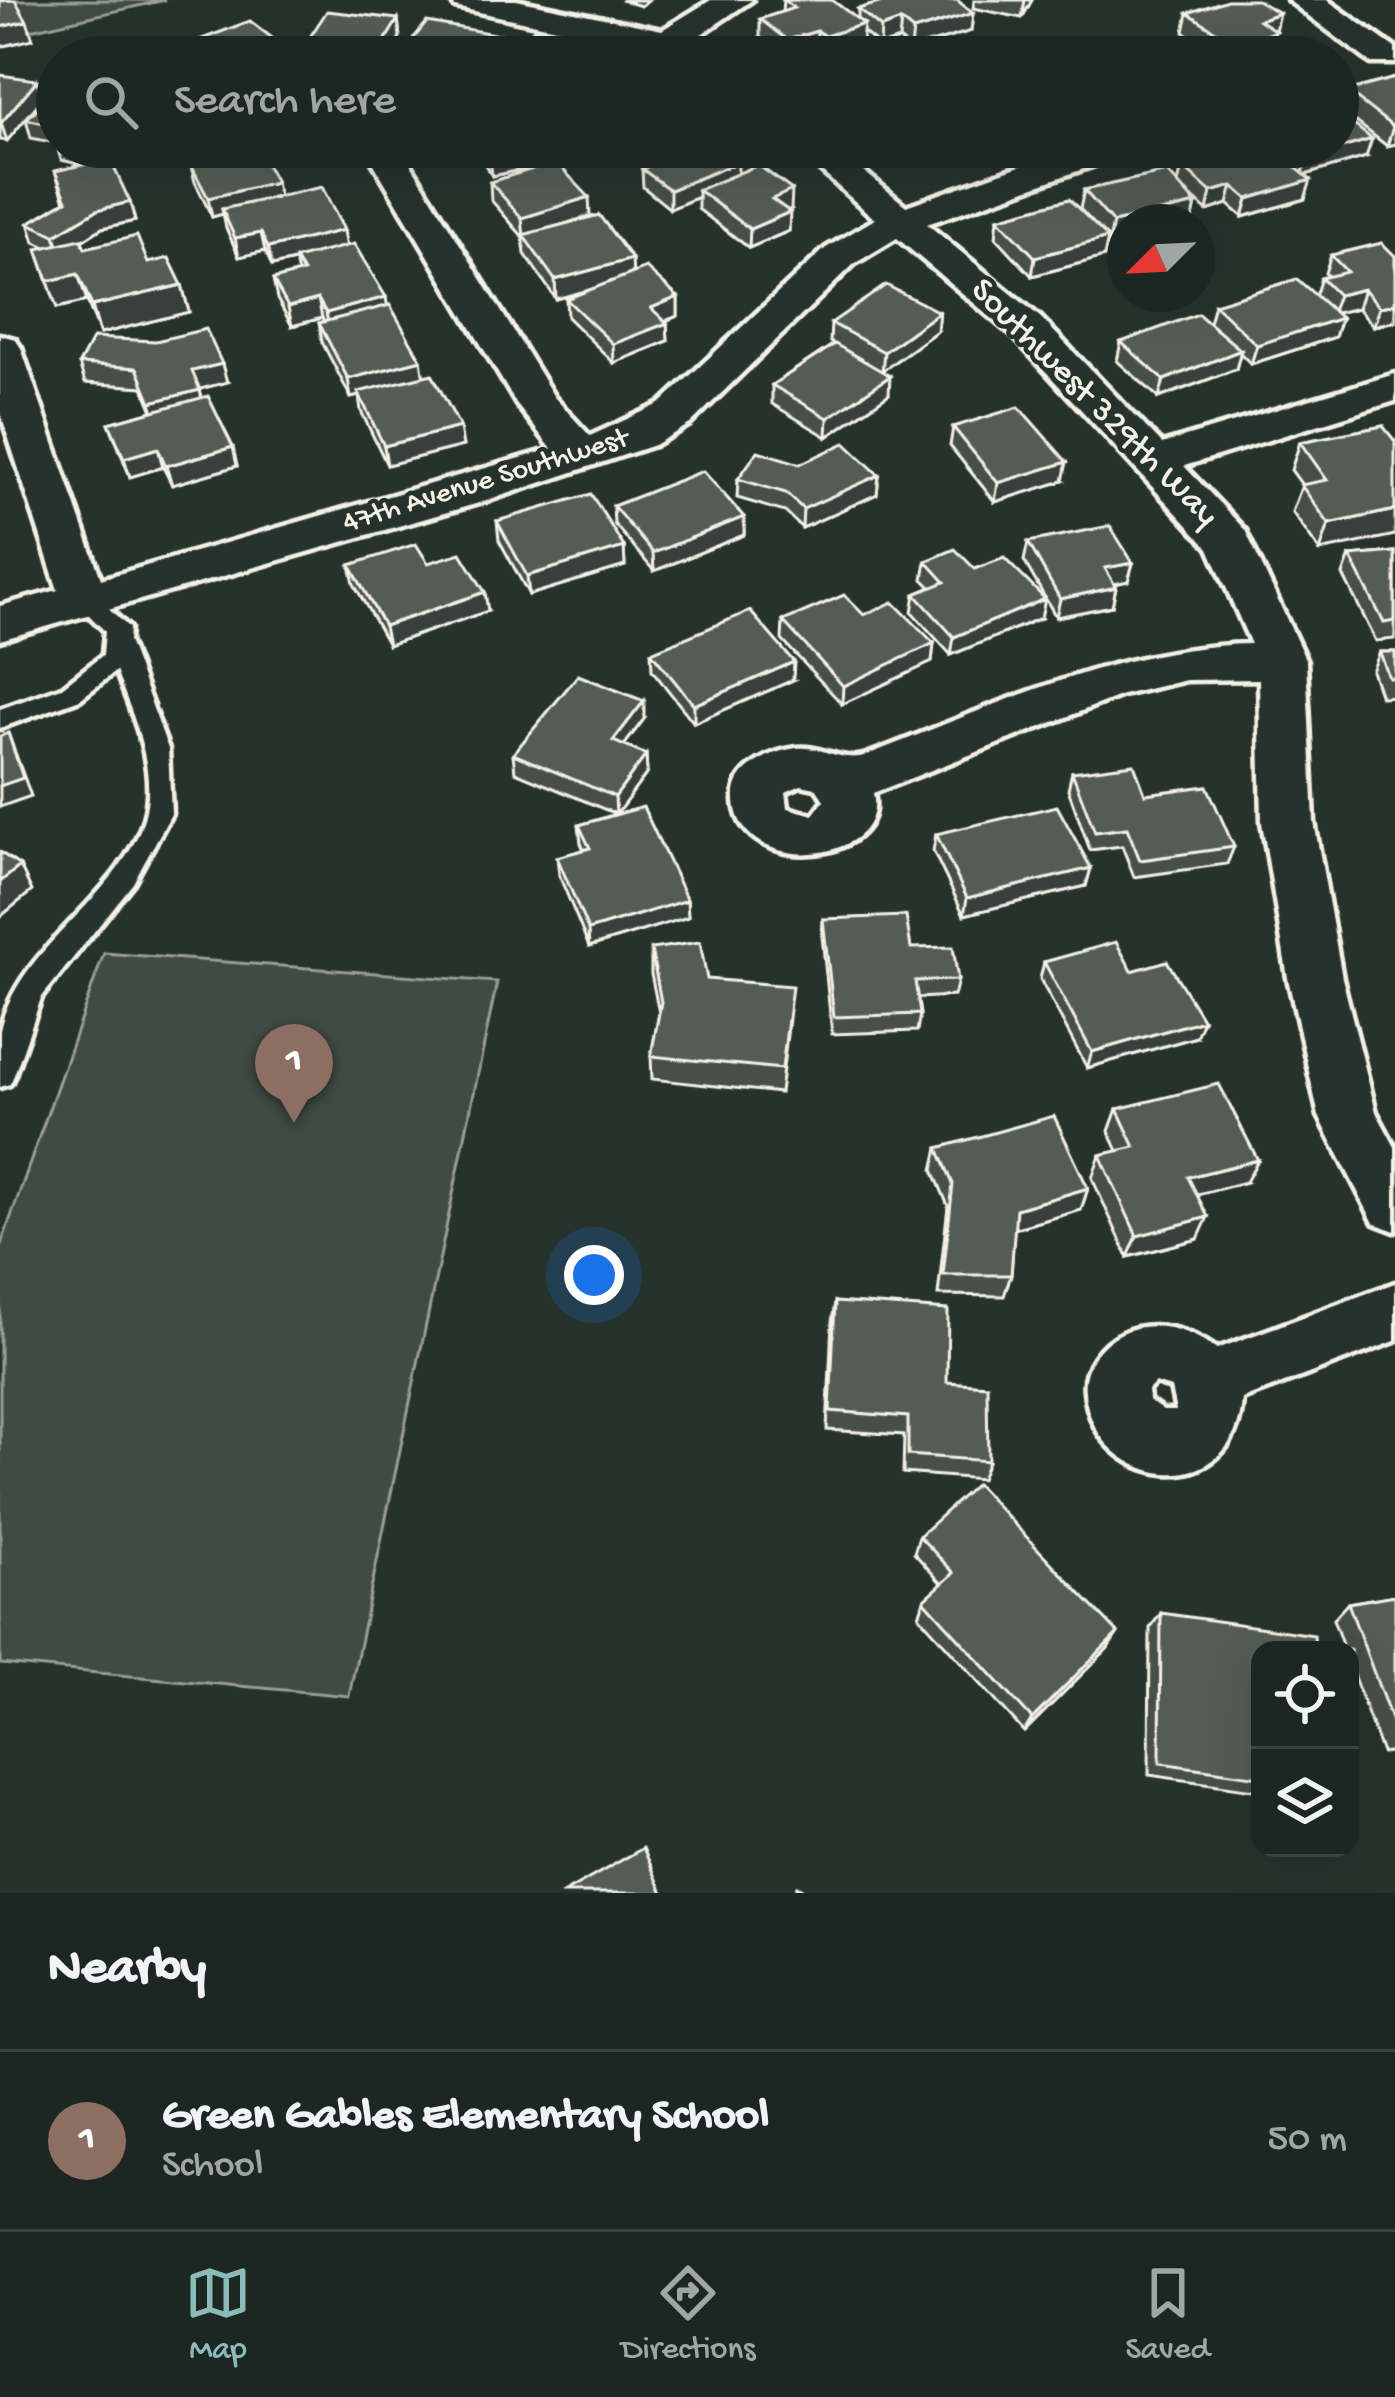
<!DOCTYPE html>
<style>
:root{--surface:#1c2622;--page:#252e2a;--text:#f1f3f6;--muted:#a0a5a5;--line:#3a4340;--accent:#8bbbb9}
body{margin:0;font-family:"Gochi Hand",sans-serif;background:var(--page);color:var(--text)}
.controls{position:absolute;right:36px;bottom:36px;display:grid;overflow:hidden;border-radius:24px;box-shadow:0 12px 48px #0002}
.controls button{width:108px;height:108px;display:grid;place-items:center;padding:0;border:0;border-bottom:3px solid var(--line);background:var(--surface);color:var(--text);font:60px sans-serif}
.compass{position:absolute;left:1107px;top:204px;width:108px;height:108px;border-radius:50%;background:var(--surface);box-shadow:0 12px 48px #0002;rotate:246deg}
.you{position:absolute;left:594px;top:1275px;width:42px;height:42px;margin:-30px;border:9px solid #fff;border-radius:50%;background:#1a73e8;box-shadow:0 0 0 18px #1a73e833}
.badge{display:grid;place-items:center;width:78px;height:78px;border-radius:50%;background:var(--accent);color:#fff;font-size:39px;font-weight:700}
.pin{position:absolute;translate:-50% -99px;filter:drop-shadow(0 3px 6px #0008)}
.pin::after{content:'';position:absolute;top:63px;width:42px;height:36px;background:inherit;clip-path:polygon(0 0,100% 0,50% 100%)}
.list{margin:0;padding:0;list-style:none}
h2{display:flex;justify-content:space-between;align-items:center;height:156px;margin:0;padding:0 48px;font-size:51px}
h2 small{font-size:39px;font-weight:400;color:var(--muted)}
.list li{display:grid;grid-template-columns:78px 1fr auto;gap:36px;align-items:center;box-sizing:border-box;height:180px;padding:0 48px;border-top:3px solid var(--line)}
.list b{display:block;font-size:45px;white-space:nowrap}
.list p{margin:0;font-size:39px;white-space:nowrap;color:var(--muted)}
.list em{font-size:39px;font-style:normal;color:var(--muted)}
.icon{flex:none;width:66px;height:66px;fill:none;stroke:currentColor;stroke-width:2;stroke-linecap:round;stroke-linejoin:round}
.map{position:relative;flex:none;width:1395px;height:1893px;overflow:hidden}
.search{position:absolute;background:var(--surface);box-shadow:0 12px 48px #0002;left:36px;right:36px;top:36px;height:132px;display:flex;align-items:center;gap:30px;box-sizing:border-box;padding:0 42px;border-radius:66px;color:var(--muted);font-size:45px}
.sheet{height:336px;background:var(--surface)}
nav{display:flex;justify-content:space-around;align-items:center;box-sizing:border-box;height:168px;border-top:3px solid var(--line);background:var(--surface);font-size:33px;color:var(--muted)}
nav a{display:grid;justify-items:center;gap:6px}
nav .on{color:var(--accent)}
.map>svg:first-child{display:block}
</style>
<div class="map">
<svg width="1395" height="1893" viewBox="0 0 1395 1893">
<rect width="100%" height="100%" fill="#26332d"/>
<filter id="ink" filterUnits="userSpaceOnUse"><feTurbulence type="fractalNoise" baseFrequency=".00833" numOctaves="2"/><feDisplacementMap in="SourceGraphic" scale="24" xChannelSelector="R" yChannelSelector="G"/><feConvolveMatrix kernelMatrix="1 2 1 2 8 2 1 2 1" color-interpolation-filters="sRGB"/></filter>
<g filter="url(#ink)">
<g fill="#414b45" stroke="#9a9e96" stroke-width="3">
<polygon points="0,0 165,0 0,37"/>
<polygon points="104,953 497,982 349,1696 0,1664 0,1248"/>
</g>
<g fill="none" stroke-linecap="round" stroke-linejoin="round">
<defs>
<path id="service" d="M84,590L92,592L129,628L128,641L168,749L171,814L133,883L41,998L14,1075L10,1084L0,1087C0,1069 0,1048 0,1031C17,945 124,897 145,815C157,767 133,715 116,671L80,699L0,728V709L62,687L103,655L105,631L72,598Z"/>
<g id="minor">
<polygon points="450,0 516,0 662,30 711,0 752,0 691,41 711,57 669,57 656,49 455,7"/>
<polygon points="1288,0 1327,0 1395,48 1395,63 1371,63"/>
<path d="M364,147H400L554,397L590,436L660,404L826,248L875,219L794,147H834L906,206L1075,147H1128L1123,155L927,224L1041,318L1162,444L1395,374V401L1184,466L1245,530L1306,661L1314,822L1342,978L1376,1112L1395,1147V1231L1374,1223L1319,1116L1288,978L1262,822L1259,679L1186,680L1122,695L873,793C890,868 730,879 735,793C737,766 773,751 797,748C822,745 842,764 867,755C992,707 1115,647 1251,644L1209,548L1013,336L897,238L854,264L690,424L654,445L486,501L0,640V606L58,590L0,411V335L15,339L21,348L101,579L552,449L517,405ZM801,785L816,788L824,800L813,815L788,808L786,792Z"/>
<path d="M1395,1283V1341L1242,1399C1236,1508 1094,1490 1085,1391C1082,1367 1101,1343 1122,1333C1154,1318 1189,1330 1217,1349ZM1155,1383L1171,1388L1176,1411H1163L1149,1401L1148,1390Z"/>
</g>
</defs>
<use href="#service" stroke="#f4f1e8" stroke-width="9"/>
<use href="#minor" stroke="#f4f1e8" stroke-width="9"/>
<use href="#service" fill="#26332d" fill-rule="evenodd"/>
<use href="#minor" fill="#26332d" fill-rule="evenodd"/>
</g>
<g fill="#474f49" stroke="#f4f1e8" stroke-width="3">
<polygon points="621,0 648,0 641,6"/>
<polygon points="783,0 858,19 858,9 973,13 971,31 911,49 899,40 880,46 863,32 862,42 824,55 816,49 785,57 760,37 760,19 782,12"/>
<polygon points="974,0 1032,0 1022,18 973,8"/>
<polygon points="1188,13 1274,30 1271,49 1249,57 1223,57 1184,32"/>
<polygon points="398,19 400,37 389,57 306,57 304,46"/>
<polygon points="194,42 293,54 293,57 198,57"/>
<polygon points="0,75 42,99 7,141 0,140"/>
<polygon points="1395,78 1395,144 1387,146 1341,110 1347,91"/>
<polygon points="57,92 57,147 102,147 83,165 130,202 135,221 102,228 82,241 85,248 148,263 182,285 189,312 100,334 87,301 57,308 37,249 46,247 35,242 29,223 65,201 55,171 82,165 61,160 56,143 31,138 26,119"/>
<polygon points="207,147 347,245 388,306 423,376 463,446 387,465 361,411 359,396 351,398 322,342 319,323 324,322 322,318 292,326 277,299 273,280 298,274 295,261 272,266 265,251 239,257 226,228 223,214 212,217 195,182 190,163 210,159"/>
<polygon points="474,147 550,147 551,163 590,216 554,227 678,297 678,316 665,321 667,323 668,341 614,363 567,317 566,299 584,292 556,299 525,254 523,237 491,200 490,182 549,164 492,176"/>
<polygon points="638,147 733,147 733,151 726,153 738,173 791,209 788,210 789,231 749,248 698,209 698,197 670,209 643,187 642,169 650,166 639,157"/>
<polygon points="897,147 957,147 916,162"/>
<polygon points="1250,147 1338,147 1366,157 1305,175 1305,199 1243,217 1228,204 1207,211 1183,189 1196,204 1192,222 1125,222 1109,242 1107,239 1104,257 1032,276 996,237 998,218 1093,223 1080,209 1084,190 1178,184 1182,166"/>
<polygon points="1331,255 1395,256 1395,321 1374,326 1358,308 1335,313 1341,318 1335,337 1251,364 1240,353 1236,369 1159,398 1117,361 1121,342 1209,323 1214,304 1315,296 1321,278 1328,276 1325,273"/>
<polygon points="831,323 937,331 882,371 889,394 827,437 772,404 772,385 834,344 830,342"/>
<polygon points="93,338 227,382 199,389 202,398 237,466 172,485 163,467 130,477 109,423 153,411 143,387 85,383 79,364"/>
<polygon points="1383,426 1320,551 1292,512 1302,485 1291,470 1300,442"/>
<polygon points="953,427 1063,481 995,502 950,446"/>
<polygon points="800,464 879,475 877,494 802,528 785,512 737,498 738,479"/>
<polygon points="613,506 744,517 744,535 654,571 614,524"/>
<polygon points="497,521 624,547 625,566 529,595 499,540"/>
<polygon points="1028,542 1133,563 1128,581 1114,584 1116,587 1112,606 1056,617 1024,561"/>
<polygon points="1395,552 1395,639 1376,641 1343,575 1350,556"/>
<polygon points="926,561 975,569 1041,618 951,655 912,612 915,594 931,587 923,579"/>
<polygon points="428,563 488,611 388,645 354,584 350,565"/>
<polygon points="783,621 934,643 932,662 842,704 782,640"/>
<polygon points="651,652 793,680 694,723 652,670"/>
<polygon points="1380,652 1395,652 1395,696 1381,697 1372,671"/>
<polygon points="644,719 624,745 646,755 647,773 616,814 687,900 688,917 589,947 559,875 557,857 584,850 581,843 579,825 616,814 515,772 513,754"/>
<polygon points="1072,772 1145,794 1234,847 1227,864 1134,877 1122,846 1090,850 1068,789"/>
<polygon points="936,834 1091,868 1086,886 964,915 933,851"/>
<polygon points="823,919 911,948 958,980 954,996 917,998 920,1014 917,1031 832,1034 822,936"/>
<polygon points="651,949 707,979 790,1010 780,1093 652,1079 651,1056 659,1013 651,974"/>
<polygon points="1044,962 1196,1037 1087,1068 1040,979"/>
<polygon points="1117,1109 1246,1182 1197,1195 1198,1239 1128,1257 1092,1178 1100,1155 1118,1151 1109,1131"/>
<polygon points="938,1148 1088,1188 1081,1210 1014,1229 1011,1275 1004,1296 938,1295 948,1206 933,1170"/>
<polygon points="835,1302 947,1382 988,1461 981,1479 903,1473 904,1435 827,1430 832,1322"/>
<polygon points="919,1536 1108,1648 1024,1732 919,1616 924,1600 942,1584 914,1553"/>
<polygon points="1395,1595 1395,1751 1382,1753 1350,1666 1350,1650 1344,1650 1333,1619 1348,1603"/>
<polygon points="1161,1613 1260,1650 1260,1791 1149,1775 1150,1628"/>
</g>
<g fill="#39403c" stroke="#f4f1e8" stroke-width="3">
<polygon points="1025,0 1032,0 1022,18"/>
<polygon points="973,13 971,31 911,49 913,31"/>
<polygon points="1279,13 1271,49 1249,57 1234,57 1237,45 1259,20"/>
<polygon points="398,19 400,37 389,57 377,57 377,54"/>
<polygon points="27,21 33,39 0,47 0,27"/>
<polygon points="901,21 899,40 880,46 881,28"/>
<polygon points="864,24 862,42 824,55 825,36"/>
<polygon points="817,31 816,49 786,57 787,40"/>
<polygon points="500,35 502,53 499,57 483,57"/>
<polygon points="37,80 42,99 7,141 1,123"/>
<polygon points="1393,127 1395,127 1395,144 1387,146"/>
<polygon points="1372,139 1366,157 1302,176 1307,158"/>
<polygon points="77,147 102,147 82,165"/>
<polygon points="539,147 550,147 551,163 492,176 490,158"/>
<polygon points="710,147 733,147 733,151 710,160"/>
<polygon points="917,147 957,147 916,162"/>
<polygon points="738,162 738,180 698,190 698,197 670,209 670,190"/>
<polygon points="1311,180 1305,199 1243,217 1248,199"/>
<polygon points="276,182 280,201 222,209 223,214 212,217 208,198"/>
<polygon points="1233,186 1228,204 1207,211 1211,192"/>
<polygon points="792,190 791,209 772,218 772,199"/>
<polygon points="589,197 590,216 524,237 522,218"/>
<polygon points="130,202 135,221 102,228 61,254 55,235 97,210"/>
<polygon points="1196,204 1192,222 1125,222 1125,238 1109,242 1113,223"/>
<polygon points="790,212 789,231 749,248 750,229"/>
<polygon points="344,230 347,249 272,266 268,248"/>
<polygon points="261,233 265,251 239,257 235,238"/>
<polygon points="1108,238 1104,257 1032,276 1035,257"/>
<polygon points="632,259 633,278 556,299 555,280"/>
<polygon points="78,274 87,301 57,308 48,281"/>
<polygon points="182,285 189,312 100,334 92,306"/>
<polygon points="1364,289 1358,308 1331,314 1338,295"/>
<polygon points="386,297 389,316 330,332 326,313"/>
<polygon points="678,297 678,316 652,326 651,308"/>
<polygon points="318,299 322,318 292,326 288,307"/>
<polygon points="1395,304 1395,321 1374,326 1380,307"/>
<polygon points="939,312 937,331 882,371 884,352"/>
<polygon points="1341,318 1335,337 1251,364 1257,345"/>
<polygon points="667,323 668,341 614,363 613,344"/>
<polygon points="1241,350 1236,369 1159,398 1164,380"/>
<polygon points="421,360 424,379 351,398 348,379"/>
<polygon points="222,364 227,382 197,390 192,371"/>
<polygon points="890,376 889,394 827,437 828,418"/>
<polygon points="200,390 204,409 157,421 151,402"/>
<polygon points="460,427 463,446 387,465 384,446"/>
<polygon points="233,447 237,466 172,485 166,466"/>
<polygon points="158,448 163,467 130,477 124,458"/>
<polygon points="1067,462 1063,481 995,502 998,483"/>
<polygon points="879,475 877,494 802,528 803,509"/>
<polygon points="1395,510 1395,535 1320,551 1329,524"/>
<polygon points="744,517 744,535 654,571 653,553"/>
<polygon points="624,547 625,566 529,595 527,576"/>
<polygon points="1133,563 1128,581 1101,587 1105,568"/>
<polygon points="1116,587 1112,606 1056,617 1060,599"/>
<polygon points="485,592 488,611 388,645 384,626"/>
<polygon points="1045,599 1041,618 951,655 954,637"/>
<polygon points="934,643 932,662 842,704 843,686"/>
<polygon points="794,662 793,680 694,723 694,705"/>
<polygon points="644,701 644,719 614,759 613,741"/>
<polygon points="8,733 31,796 0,807 0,786"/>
<polygon points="646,755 647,773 616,815 615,797"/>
<polygon points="20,866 32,891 0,917 0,882"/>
<polygon points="1091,868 1086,886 964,915 967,898"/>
<polygon points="687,900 688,917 589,947 588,930"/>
<polygon points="1203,1020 1196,1037 1087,1068 1092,1052"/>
<polygon points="1258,1160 1246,1182 1178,1199 1188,1177"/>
<polygon points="1088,1188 1081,1210 1009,1230 1016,1209"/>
<polygon points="1208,1217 1198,1239 1128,1257 1137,1236"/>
<polygon points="1118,1633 1108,1648 1024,1732 1032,1719"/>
</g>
<g fill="#525c55" stroke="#f4f1e8" stroke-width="3">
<polygon points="15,0 27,21 0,27 0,1"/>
<polygon points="784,0 832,0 864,24 825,36 817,31 787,40 760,19 794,8"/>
<polygon points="889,0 957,0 973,13 913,31 901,21 881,28 858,9"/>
<polygon points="1227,0 1257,0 1279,13 1259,20 1276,31 1237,45 1188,13"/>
<polygon points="327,11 398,19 377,54 304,46"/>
<polygon points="250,21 293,54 286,57 213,57 194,42"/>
<polygon points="427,22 500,35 483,57 399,56"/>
<polygon points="534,29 612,50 605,57 503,57"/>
<polygon points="1132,35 1165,57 1069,57"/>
<polygon points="0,75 37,80 1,123 0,123"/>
<polygon points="1395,78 1395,127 1393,127 1347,91"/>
<polygon points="57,92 57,126 26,119"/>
<polygon points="1338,112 1372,139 1307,158 1295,147 1338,147"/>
<polygon points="207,147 257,147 276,182 208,198 190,163 213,158"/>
<polygon points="484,147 539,147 490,158"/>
<polygon points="649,147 718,147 738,162 670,190 642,169 665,159"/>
<polygon points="1250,147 1271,147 1311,180 1248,199 1233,186 1211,192 1182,166"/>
<polygon points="110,159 130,202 97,210 55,235 29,223 67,200 55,171"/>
<polygon points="556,162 589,197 522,218 490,182"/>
<polygon points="758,165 792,190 772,199 790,212 750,229 698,190"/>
<polygon points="1167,172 1196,204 1113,223 1084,190"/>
<polygon points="322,187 344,230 268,248 261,233 235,238 222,209"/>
<polygon points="1069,199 1108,238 1035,257 998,218"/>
<polygon points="599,215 632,259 555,280 523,235"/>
<polygon points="137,236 148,263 169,258 182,285 92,306 78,274 48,281 37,249 81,239 85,248"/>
<polygon points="1382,243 1395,256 1395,304 1380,307 1364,289 1338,295 1321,278 1347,272 1331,255"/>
<polygon points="354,244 386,297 326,313 318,299 288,307 273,280 303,272 295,259"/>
<polygon points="646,268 678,297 651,308 667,323 613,344 566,299"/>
<polygon points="1297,279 1341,318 1257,345 1214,304"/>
<polygon points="886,285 939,312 884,352 831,323"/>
<polygon points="390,305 421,360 348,379 319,323"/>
<polygon points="1198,314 1241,350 1164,380 1121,342"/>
<polygon points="206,329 222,364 192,371 200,390 151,402 137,368 79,364 93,338 156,341"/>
<polygon points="835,344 890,376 828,418 772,385"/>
<polygon points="432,374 460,427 384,446 358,392"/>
<polygon points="208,396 233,447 166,466 158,448 124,458 109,423"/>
<polygon points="1019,407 1067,462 998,483 953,427"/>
<polygon points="1383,426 1395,441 1395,510 1329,524 1301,485 1327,480 1300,442"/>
<polygon points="845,443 879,475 803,509 786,493 738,479 758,451 800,464"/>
<polygon points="703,471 744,517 653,553 613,506"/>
<polygon points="591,494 624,547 527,576 497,521"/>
<polygon points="1110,526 1133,563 1105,568 1116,587 1060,599 1028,542"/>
<polygon points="416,544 428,563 461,553 485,592 384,626 350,565"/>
<polygon points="955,549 975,569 1004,558 1045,599 954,637 915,594 945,582 926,561"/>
<polygon points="1395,552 1395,621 1384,623 1350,556"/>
<polygon points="844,595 864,615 893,602 934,643 843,686 783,621"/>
<polygon points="750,611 794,662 694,705 651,652"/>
<polygon points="1380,652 1395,652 1395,678 1389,678"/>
<polygon points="578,675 644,701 613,741 646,755 615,797 513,754"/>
<polygon points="8,733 23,778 0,786 0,736"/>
<polygon points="1134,764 1145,794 1207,786 1234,847 1140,860 1127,828 1095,832 1072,772"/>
<polygon points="1057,806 1091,868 967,898 936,834"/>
<polygon points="643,807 687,900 588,930 557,857 590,848 579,825"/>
<polygon points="0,852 20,866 0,882"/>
<polygon points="906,916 911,948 953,947 958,980 915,981 920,1014 834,1017 823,919"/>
<polygon points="700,942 707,979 792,986 782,1069 651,1056 661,1002 651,949"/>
<polygon points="1116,942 1132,971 1167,961 1203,1020 1092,1052 1044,962"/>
<polygon points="1219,1084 1258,1160 1188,1177 1208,1217 1137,1236 1100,1155 1135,1147 1117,1109"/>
<polygon points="1054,1116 1088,1188 1016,1209 1011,1275 943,1275 953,1184 938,1148"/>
<polygon points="835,1302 948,1310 947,1382 987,1385 988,1461 908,1455 908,1417 830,1411"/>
<polygon points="976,1484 1118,1633 1032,1719 924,1600 954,1573 919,1536"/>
<polygon points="1395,1595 1395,1730 1348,1603"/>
<polygon points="1161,1613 1314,1635 1315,1650 1260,1650 1260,1777 1160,1763"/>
<polygon points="643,1848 663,1893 564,1893"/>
<polygon points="797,1886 809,1893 794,1893"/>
</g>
</g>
<g text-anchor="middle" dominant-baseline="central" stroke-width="9" stroke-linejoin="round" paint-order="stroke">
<g font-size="30" fill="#f4f1e8" stroke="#26332d">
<text transform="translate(486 482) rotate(-17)">47th Avenue Southwest</text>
</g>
<g font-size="36" fill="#f4f1e8" stroke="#26332d">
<text transform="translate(1093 404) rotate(45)">Southwest 329th Way</text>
</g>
</g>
</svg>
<div class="controls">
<button><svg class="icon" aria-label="locate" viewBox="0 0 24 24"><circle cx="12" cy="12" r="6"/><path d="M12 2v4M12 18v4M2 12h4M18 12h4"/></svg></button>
<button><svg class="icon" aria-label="layers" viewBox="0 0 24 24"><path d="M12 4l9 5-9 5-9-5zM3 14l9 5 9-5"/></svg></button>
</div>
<svg class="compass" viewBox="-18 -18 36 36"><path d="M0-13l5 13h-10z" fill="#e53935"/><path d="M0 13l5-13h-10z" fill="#a0a5a5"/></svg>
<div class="you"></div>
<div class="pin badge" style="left:294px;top:1123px;background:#8d6e63">1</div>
<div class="search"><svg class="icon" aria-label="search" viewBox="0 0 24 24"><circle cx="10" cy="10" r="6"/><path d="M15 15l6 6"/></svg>Search here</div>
</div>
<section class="sheet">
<h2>Nearby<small></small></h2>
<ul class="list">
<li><span class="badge" style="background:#8d6e63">1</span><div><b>Green Gables Elementary School</b><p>School</p></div><em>50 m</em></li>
</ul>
</section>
<nav>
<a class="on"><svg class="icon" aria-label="map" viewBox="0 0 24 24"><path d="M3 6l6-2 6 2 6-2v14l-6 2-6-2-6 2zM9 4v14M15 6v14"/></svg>Map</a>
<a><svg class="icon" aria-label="directions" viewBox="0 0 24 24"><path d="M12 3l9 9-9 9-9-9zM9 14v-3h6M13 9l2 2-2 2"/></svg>Directions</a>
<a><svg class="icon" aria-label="saved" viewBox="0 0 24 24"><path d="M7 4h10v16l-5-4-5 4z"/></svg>Saved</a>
</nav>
